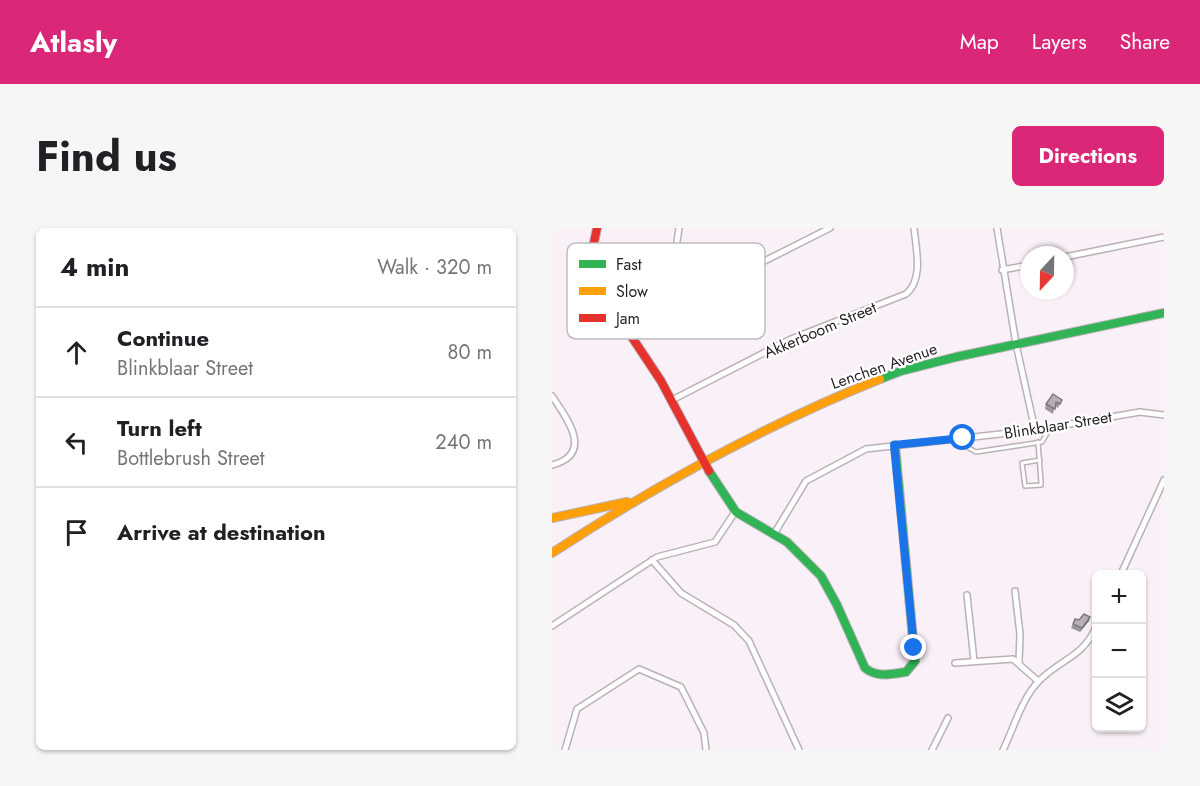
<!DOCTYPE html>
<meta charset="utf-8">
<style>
:root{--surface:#fff;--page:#f6f6f6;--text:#202124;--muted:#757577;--line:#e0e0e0;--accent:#db2777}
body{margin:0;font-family:Jost,sans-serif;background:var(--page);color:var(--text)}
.controls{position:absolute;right:18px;bottom:18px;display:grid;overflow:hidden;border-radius:9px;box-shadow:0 2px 4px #0004}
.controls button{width:54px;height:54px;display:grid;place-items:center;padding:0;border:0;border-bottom:2px solid var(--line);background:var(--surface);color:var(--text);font:30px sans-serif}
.compass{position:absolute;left:468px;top:18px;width:54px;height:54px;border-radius:50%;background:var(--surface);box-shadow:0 2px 4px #0004;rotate:202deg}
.stop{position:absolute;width:18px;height:18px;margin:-14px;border:4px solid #1a73e8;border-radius:50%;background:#fff}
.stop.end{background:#1a73e8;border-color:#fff;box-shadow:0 2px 6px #0008}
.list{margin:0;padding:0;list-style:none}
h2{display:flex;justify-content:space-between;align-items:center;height:78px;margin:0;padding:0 24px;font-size:26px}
h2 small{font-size:20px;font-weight:400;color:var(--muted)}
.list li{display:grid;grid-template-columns:39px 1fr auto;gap:18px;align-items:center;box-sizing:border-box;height:90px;padding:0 24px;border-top:2px solid var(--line)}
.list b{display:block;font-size:22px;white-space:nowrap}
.list p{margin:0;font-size:20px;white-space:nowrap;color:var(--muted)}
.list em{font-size:20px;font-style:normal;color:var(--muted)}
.icon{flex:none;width:33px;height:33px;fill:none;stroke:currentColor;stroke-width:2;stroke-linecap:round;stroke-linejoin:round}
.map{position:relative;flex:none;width:612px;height:522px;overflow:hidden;border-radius:9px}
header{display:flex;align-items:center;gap:36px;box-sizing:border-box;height:84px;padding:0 30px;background:var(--accent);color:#fff}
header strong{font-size:28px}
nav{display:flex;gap:33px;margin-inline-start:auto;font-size:21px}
.intro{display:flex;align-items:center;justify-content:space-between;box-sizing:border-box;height:144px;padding:0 36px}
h1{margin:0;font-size:42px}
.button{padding:15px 27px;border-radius:9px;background:var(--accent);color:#fff;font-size:21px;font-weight:700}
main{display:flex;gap:36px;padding:0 36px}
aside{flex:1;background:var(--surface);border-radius:9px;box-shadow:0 2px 4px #0004}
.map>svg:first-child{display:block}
</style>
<header>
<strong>Atlasly</strong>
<nav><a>Map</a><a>Layers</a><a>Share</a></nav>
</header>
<div class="intro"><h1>Find us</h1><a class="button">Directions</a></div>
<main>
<aside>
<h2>4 min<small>Walk · 320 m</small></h2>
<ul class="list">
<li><svg class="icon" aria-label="ahead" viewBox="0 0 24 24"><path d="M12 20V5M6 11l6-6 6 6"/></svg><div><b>Continue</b><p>Blinkblaar Street</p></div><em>80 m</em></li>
<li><svg class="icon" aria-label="left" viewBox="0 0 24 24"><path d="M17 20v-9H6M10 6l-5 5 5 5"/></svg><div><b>Turn left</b><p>Bottlebrush Street</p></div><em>240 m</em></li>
<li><svg class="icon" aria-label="arrive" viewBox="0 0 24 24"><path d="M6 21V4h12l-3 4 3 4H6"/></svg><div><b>Arrive at destination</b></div></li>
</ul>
</aside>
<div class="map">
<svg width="612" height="522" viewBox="0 0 612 522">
<rect width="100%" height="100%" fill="#faf0f8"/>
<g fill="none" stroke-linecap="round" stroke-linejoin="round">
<defs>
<g id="lane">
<polyline points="411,210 415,219 424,224 490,214 498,200"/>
<polyline points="486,214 489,254 489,257 473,258 470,235 488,232"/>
</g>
<g id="street">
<polyline points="127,0 123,27 149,65"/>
<polyline points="445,0 464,116 483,202"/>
<polyline points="513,29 612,9"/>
<polyline points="450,42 477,37"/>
<polyline points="79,104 149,65 278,0"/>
<path d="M0,168C14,189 43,226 0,237"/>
<path d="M120,172L239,111L354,66C372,51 364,21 362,0"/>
<polyline points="222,306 254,253 314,221 483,202 588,184 612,187"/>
<polyline points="100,332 129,365 182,397 197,413 247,522"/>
<polyline points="569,346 612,252"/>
<polyline points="463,363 468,406 467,434"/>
<polyline points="415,367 422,433"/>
<polyline points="0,398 105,329 163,314 183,284"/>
<polyline points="403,435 461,431 486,453"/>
<polyline points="13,522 25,481 87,441 129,459 152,505 154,522"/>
<polyline points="380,522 396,490"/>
<path d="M451,522C462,500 470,469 488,452C509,431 531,429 544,399"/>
</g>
<g id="fast">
<polyline points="328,151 349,143 404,129 612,85"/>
<path d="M157,243L184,284L235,314L269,348L285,377L313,440C325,450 340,446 354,444L363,433L343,217"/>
</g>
<g id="slow">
<polyline points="0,290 75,274"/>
<path d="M0,325C103,258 213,197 328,151"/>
</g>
<polyline id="jam" points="45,0 36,43 109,153 157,243"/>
</defs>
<use href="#lane" stroke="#bab2b8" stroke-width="6"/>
<use href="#street" stroke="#bab2b8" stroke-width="8"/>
<use href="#fast" stroke="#bab2b8" stroke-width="10"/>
<use href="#slow" stroke="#bab2b8" stroke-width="10"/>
<use href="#jam" stroke="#bab2b8" stroke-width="10"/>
<use href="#lane" stroke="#fefdfe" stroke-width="3"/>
<use href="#street" stroke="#fefdfe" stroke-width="5"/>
<use href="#fast" stroke="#30b455" stroke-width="8"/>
<use href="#slow" stroke="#ff9f0a" stroke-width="8"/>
<use href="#jam" stroke="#e5322d" stroke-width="8"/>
</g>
<g fill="#9d969b">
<polygon points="510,172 506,180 503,178 501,186 493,181 494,176"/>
<polygon points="538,389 537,393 528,404 519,400 521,396 527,392"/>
</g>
<polygon fill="#7f7a7e" points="538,389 537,393 528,404 530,400"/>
<g fill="#b6afb4" stroke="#7f7a7e" stroke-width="1.5">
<polygon points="501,166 510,172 508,176 504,174 503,181 494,176"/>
<polygon points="532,386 538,389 530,400 521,396 523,391 527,392"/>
</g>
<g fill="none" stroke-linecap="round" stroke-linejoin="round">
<polyline stroke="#1a73e8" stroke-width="8" points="362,420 342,217 411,210"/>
</g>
<g text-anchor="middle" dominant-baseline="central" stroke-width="4.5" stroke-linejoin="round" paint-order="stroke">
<g font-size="16" fill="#261f25" stroke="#fff">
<text transform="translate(268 102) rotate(-23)">Akkerboom Street</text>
<text transform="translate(332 138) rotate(-19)">Lenchen Avenue</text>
<text transform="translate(506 197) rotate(-9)">Blinkblaar Street</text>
</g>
</g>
<rect x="15" y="15" width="198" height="96" rx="9" fill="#fff" stroke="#bebcbe" stroke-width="1.5"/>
<rect x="27" y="32" width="27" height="8" fill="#30b455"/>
<rect x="27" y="59" width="27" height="8" fill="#ff9f0a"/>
<rect x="27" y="86" width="27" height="8" fill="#e5322d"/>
<g font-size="16" fill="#261f25">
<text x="64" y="42">Fast</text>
<text x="64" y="69">Slow</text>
<text x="64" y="96">Jam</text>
</g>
</svg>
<div class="controls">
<button>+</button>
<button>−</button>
<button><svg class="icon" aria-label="layers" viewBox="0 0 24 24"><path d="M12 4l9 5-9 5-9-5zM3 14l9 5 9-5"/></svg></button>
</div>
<svg class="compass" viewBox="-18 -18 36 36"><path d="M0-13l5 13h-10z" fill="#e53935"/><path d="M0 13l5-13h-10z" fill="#757577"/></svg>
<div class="stop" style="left:411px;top:210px"></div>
<div class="stop end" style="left:362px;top:420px"></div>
</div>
</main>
